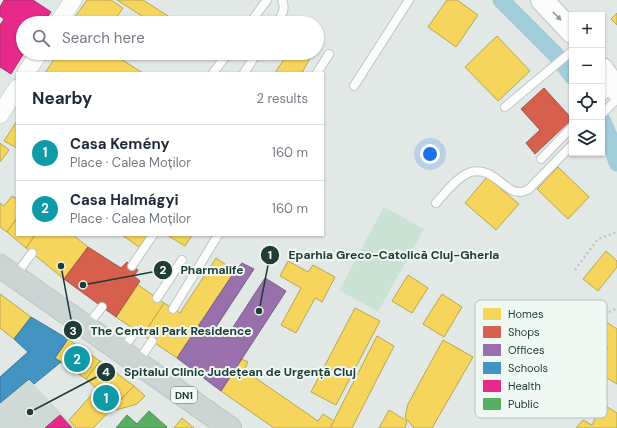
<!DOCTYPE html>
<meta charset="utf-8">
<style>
:root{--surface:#fff;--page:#f6f6f7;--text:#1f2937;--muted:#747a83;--line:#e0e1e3;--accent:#0b8043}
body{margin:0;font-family:"DM Sans",sans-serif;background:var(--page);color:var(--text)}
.controls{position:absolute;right:12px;top:12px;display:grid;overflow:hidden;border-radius:0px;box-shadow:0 1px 3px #0004}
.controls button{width:36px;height:36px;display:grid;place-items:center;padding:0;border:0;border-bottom:1px solid var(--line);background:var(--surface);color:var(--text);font:20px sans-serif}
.you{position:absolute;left:430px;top:154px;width:14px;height:14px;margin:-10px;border:3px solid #fff;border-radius:50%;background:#1a73e8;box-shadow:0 0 0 6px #1a73e833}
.badge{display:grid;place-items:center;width:26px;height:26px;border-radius:50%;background:var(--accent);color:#fff;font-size:13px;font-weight:700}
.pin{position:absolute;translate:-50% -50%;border:2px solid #fff;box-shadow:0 1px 4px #0006}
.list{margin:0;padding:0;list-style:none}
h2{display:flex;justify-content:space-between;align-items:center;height:52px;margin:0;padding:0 16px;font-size:17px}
h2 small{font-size:13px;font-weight:400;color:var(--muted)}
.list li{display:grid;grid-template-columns:26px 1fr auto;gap:12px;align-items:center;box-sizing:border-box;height:56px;padding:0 16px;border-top:1px solid var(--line)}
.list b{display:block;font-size:15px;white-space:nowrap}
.list p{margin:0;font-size:13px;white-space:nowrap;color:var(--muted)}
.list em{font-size:13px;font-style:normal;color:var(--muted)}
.icon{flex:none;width:22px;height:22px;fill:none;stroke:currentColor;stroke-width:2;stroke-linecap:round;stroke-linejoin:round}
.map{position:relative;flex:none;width:617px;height:428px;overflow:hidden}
.search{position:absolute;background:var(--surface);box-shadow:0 1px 3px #0004;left:16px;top:16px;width:308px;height:44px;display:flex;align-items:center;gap:10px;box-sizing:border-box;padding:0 14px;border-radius:22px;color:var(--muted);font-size:15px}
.panel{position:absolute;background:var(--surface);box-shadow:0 1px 3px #0004;left:16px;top:72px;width:308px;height:164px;border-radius:0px}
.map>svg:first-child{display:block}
</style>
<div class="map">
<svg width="617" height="428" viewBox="0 0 617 428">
<rect width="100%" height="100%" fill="#e2e8e6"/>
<polygon fill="#cfdad6" points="29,379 75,428 0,428 0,403"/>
<polygon fill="#cae2d4" points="384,207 424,229 378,312 339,290"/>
<g fill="#f6d55c" stroke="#b6a751">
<polygon points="87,0 111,0 123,8 116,18 124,23 79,23 73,20"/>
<polygon points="117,0 143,0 179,23 153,23"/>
<polygon points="447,0 457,0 478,15 456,47 428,27"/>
<polygon points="617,13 617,25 611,19"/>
<polygon points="497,36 530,71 498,101 465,67"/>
<polygon points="58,53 111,53 143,73 45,73"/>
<polygon points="288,53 301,53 310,58 302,73 275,73"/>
<polygon points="17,121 17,148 4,141"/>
<polygon points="0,143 9,150 0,162"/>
<polygon points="558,167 589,197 568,219 537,189"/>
<polygon points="487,177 519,204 496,230 465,203"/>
<polygon points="12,196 17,199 17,218 7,232 0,227 0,203 4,206"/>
<polygon points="17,218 17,235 35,235 26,248 7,232"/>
<polygon points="35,235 73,235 88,247 64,279 26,248"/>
<polygon points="122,235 148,235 139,247"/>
<polygon points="167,235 192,235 185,246"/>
<polygon points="606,251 617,261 617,267 598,291 583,279"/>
<polygon points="216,258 235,271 177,358 143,335 164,303 180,313"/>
<polygon points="288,261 308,272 313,265 335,277 322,302 315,298 296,333 281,325 301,288 280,276"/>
<polygon points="408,275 428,288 412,313 392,301"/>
<polygon points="137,284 164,303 143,335 116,317"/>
<polygon points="0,294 31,317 14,339 0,328"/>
<polygon points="442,294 462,307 444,337 423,324"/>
<polygon points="355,308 380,321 336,405 311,392"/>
<polygon points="589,311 617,329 617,384 592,369 608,347 579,327"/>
<polygon points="377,336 394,346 352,428 330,428"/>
<polygon points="68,339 100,361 86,379 55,358"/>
<polygon points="443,340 473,357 432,428 414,428 405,417 408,404"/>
<polygon points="242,359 248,362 244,370 318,421 323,414 334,421 330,428 274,428 221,391"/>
<polygon points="100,361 134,386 93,428 76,428 69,420 97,389 86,379"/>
<polygon points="134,386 145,396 137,404 116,410 114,407"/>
<polygon points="593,398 617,413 617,428 576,428 583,420 592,425 596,417 586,408"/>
<polygon points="389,410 407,421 405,428 379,428"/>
<polygon points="182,418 194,428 174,428"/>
</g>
<g fill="#d6604d" stroke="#9f5546">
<polygon points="544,88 572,119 535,154 526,143 540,130 521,109"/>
<polygon points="88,247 121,268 127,262 138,270 134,276 140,281 116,317 64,279"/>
</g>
<polygon fill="#9970ab" stroke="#756088" points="242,263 254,269 214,330 226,338 265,278 286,291 221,391 177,358 235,271"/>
<polygon fill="#4393c3" stroke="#387999" points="31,317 68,339 55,358 61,362 34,384 29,379 0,403 0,377 28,352 14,339"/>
<g fill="#e7298a" stroke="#ab2f71">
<polygon points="4,0 33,0 51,12 43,23 23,23 23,53 24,53 11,74 0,67 0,25 4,19 0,16 0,7"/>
<polygon points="60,415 72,428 45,428"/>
</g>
<polygon fill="#5aae61" stroke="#498c54" points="149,411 167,427 166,428 116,428 127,415 137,424"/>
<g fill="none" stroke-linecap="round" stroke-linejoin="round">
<g stroke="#a1ccd9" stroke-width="17">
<polyline points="501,0 555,54 572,76"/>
<polyline points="602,120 609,136 617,163"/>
</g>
<defs>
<g id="lane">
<polyline points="250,23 267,0"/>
<path d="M277,23C282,15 286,9 282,0"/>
<polyline points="213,73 228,53"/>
<polyline points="244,73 257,53"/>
<polyline points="317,73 329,54"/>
<polyline points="354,86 409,0"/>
<polyline points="602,97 614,86"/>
<polyline points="505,107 572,51"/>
<polyline points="602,114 617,99"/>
<polyline points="541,159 572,127"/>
<path d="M436,203C445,193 458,176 471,172C494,166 505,194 521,192C523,192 527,190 529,189L572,145"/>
<polyline points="132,266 153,235"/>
<polyline points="15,276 32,253"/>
<polyline points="157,298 182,260"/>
<polyline points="173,309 218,235"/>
<polyline points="87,326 102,307"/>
<polyline points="122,351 136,330"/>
<polyline points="138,362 152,341"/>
</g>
<g id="street">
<polyline points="58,23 73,0"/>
<polyline points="26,73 39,53"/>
<polyline points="0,115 17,88"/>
</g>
<g id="secondary">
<polyline points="542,0 572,32"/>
<polyline points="602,69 617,90"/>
</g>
<polyline id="primary" points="0,266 230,428"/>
</defs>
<use href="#lane" stroke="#bfc5c3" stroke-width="10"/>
<use href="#street" stroke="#bfc5c3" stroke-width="18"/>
<use href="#secondary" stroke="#bec6c3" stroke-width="24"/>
<use href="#primary" stroke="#bbc5c3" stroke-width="24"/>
<g stroke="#bfc8c6" stroke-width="2.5" stroke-dasharray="2 3" stroke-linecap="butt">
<polyline points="575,270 598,239 617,232"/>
<polyline points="609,312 617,308"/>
</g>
<use href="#lane" stroke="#fbfcfb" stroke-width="8"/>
<use href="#street" stroke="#fbfcfb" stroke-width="17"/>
<use href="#secondary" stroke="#fbfcfb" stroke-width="22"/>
<use href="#primary" stroke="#ccd5d3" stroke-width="22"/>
</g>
<defs><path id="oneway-solid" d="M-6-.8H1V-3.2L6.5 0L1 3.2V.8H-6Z"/></defs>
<use fill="#8e9c98" href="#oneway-solid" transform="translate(557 16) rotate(46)"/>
<g text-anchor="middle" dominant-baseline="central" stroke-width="4" stroke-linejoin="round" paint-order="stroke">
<rect fill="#f0f8f4" stroke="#5e746f" stroke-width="1" x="171" y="387" width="26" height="16" rx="3"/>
<g font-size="10" font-weight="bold" fill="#203c36">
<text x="184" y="395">DN1</text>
</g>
</g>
<rect x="475" y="300" width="132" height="118" rx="6" fill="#f0f8f4" stroke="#b2c0bb" stroke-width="1"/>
<rect x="483" y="308" width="18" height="12" fill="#f6d55c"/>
<rect x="483" y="326" width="18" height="12" fill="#d6604d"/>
<rect x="483" y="344" width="18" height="12" fill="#9970ab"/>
<rect x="483" y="362" width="18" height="12" fill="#4393c3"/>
<rect x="483" y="380" width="18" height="12" fill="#e7298a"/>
<rect x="483" y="398" width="18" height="12" fill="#5aae61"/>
<g font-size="11" fill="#203c36">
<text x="508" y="318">Homes</text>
<text x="508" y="336">Shops</text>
<text x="508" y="354">Offices</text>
<text x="508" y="372">Schools</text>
<text x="508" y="390">Health</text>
<text x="508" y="408">Public</text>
</g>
<path fill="none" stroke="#203c36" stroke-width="1.5" d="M259 311L270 255M83 285L163 270M61 266L73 330M30 412L106 372"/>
<g fill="#203c36" stroke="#f0f8f4" stroke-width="1.5">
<circle cx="259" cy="311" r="4"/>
<circle cx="83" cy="285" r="4"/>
<circle cx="61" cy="266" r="4"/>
<circle cx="30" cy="412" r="4"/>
<circle cx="270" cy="255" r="10"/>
<circle cx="163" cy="270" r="10"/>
<circle cx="73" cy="330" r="10"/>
<circle cx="106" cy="372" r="10"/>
</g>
<g font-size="12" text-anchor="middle" font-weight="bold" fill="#fff">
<text x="270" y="259">1</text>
<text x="163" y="274">2</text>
<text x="73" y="335">3</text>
<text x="106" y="376">4</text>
</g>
<g font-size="12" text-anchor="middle" font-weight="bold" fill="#203c36" stroke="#f0f8f4" stroke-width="4" stroke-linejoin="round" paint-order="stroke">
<text x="394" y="259">Eparhia Greco-Catolică Cluj-Gherla</text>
<text x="212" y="274">Pharmalife</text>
<text x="171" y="335">The Central Park Residence</text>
<text x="240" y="376">Spitalul Clinic Județean de Urgență Cluj</text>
</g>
</svg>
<div class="controls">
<button>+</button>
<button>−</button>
<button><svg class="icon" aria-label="locate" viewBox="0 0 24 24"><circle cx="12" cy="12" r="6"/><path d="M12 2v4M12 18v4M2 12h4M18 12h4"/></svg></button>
<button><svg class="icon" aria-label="layers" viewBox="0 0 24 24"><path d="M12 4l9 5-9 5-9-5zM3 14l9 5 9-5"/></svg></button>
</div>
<div class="you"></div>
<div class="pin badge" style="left:106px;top:398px;background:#0f9aa8">1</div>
<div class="pin badge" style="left:77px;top:359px;background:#0f9aa8">2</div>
<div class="search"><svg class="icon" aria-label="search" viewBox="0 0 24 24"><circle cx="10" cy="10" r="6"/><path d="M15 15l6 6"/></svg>Search here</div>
<section class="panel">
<h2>Nearby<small>2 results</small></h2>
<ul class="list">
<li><span class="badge" style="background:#0f9aa8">1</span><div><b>Casa Kemény</b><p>Place · Calea Moților</p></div><em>160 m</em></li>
<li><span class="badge" style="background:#0f9aa8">2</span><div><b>Casa Halmágyi</b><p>Place · Calea Moților</p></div><em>160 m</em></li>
</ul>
</section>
</div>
